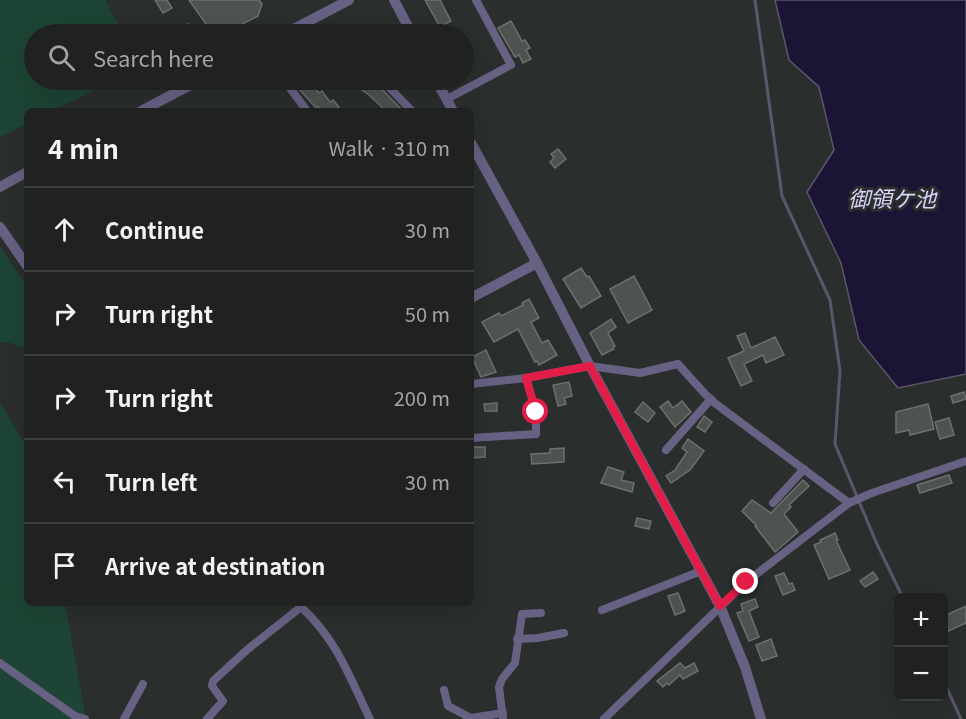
<!DOCTYPE html>
<meta charset="utf-8">
<style>
:root{--surface:#202221;--page:#282a2a;--text:#f1f3f6;--muted:#a2a4a5;--line:#3d3f3f}
body{margin:0;font-family:Georgia,"Noto Sans JP",serif;background:var(--page);color:var(--text)}
.controls{position:absolute;right:18px;bottom:18px;display:grid;overflow:hidden;border-radius:9px;box-shadow:0 6px 24px #0002}
.controls button{width:54px;height:54px;display:grid;place-items:center;padding:0;border:0;border-bottom:2px solid var(--line);background:var(--surface);color:var(--text);font:30px sans-serif}
.stop{position:absolute;width:18px;height:18px;margin:-14px;border:4px solid #e11d48;border-radius:50%;background:#fff}
.stop.end{background:#e11d48;border-color:#fff;box-shadow:0 2px 6px #0008}
.list{margin:0;padding:0;list-style:none}
h2{display:flex;justify-content:space-between;align-items:center;height:78px;margin:0;padding:0 24px;font-size:26px}
h2 small{font-size:20px;font-weight:400;color:var(--muted)}
.list li{display:grid;grid-template-columns:39px 1fr auto;gap:18px;align-items:center;box-sizing:border-box;height:84px;padding:0 24px;border-top:2px solid var(--line)}
.list b{display:block;font-size:22px;white-space:nowrap}
.list em{font-size:20px;font-style:normal;color:var(--muted)}
.icon{flex:none;width:33px;height:33px;fill:none;stroke:currentColor;stroke-width:2;stroke-linecap:round;stroke-linejoin:round}
.map{position:relative;flex:none;width:966px;height:719px;overflow:hidden}
.search{position:absolute;background:var(--surface);box-shadow:0 6px 24px #0002;left:24px;top:24px;width:450px;height:66px;display:flex;align-items:center;gap:15px;box-sizing:border-box;padding:0 21px;border-radius:33px;color:var(--muted);font-size:22px}
.panel{position:absolute;background:var(--surface);box-shadow:0 6px 24px #0002;left:24px;top:108px;width:450px;height:498px;border-radius:9px}
.map>svg:first-child{display:block}
</style>
<div class="map">
<svg width="966" height="719" viewBox="0 0 966 719">
<rect width="100%" height="100%" fill="#2a2e2c"/>
<g fill="#1d4434">
<polygon points="0,0 105,0 123,34 34,34 34,80 114,80 52,111 27,111 27,124 0,137"/>
<polygon points="0,246 27,286 27,349 11,343 0,342"/>
<polygon points="0,402 27,447 27,603 65,603 86,719 0,719"/>
</g>
<polygon fill="#1c1434" stroke="#5b566c" stroke-width="1.5" points="775,0 966,0 966,374 898,388 859,340 841,263 807,192 834,150 819,87 789,60"/>
<g fill="none" stroke-linecap="round" stroke-linejoin="round">
<g stroke="#5b566c" stroke-width="3">
<polyline points="755,0 782,196 830,300 840,371 835,444 876,542 903,598"/>
<polyline points="944,682 961,719"/>
</g>
</g>
<g fill="#4e5350" stroke="#6c706e" stroke-width="1.5">
<polygon points="155,0 167,0 172,8 163,13"/>
<polygon points="189,0 259,0 262,4 258,16 223,34 213,34"/>
<polygon points="425,0 440,0 451,21 440,27"/>
<polygon points="511,21 522,41 525,40 530,48 526,50 531,59 523,63 519,55 515,57 498,28"/>
<polygon points="188,24 193,34 169,34"/>
<polygon points="307,80 319,93 322,91 330,102 333,100 339,107 334,111 322,111 318,106 316,108 300,90 301,89 299,86"/>
<polygon points="348,80 376,80 377,84 403,111 386,111 369,95"/>
<polygon points="558,149 566,159 555,168 550,162 554,158 551,154"/>
<polygon points="581,268 587,277 589,276 601,296 581,308 563,279"/>
<polygon points="634,276 652,310 628,323 610,289"/>
<polygon points="529,299 539,318 531,322 542,343 548,340 557,355 539,365 537,361 535,362 518,329 494,342 482,322 499,313 501,316 523,305 522,303"/>
<polygon points="611,319 616,327 608,333 615,346 613,347 614,349 602,355 590,333"/>
<polygon points="745,333 751,348 775,337 784,355 766,363 763,355 744,364 752,381 741,386 728,358 744,351 737,336"/>
<polygon points="486,350 496,372 481,377 472,357"/>
<polygon points="569,382 572,396 564,398 566,404 558,406 553,385"/>
<polygon points="964,392 966,399 953,403 951,396"/>
<polygon points="668,401 673,408 682,401 691,412 675,427 660,407"/>
<polygon points="643,402 655,413 648,422 635,412"/>
<polygon points="497,403 497,411 485,411 484,404"/>
<polygon points="928,404 934,429 910,435 909,430 896,433 896,412"/>
<polygon points="704,416 712,422 705,432 697,427"/>
<polygon points="949,418 954,435 940,439 935,422"/>
<polygon points="688,439 704,451 690,470 671,483 666,476 675,470 687,452 682,448"/>
<polygon points="471,447 485,447 485,457 471,458"/>
<polygon points="564,448 564,462 532,464 531,454 550,453 550,449"/>
<polygon points="608,467 624,472 621,480 634,483 632,492 601,483"/>
<polygon points="949,475 952,483 920,493 917,485"/>
<polygon points="803,480 809,486 789,505 791,507 784,514 798,532 775,552 755,526 756,525 742,511 752,500 771,513"/>
<polygon points="637,518 651,521 649,529 635,526"/>
<polygon points="835,533 838,540 836,540 850,570 829,579 814,545 821,542 820,540"/>
<polygon points="873,572 878,579 865,587 860,581"/>
<polygon points="784,573 789,584 792,583 795,590 783,595 775,576"/>
<polygon points="678,593 685,611 675,615 668,596"/>
<polygon points="755,599 758,607 749,611 759,637 749,641 737,613 743,611 741,604"/>
<polygon points="966,606 966,623 944,633 944,616"/>
<polygon points="771,639 777,656 762,661 756,645"/>
<polygon points="680,663 685,668 694,663 698,671 683,679 680,675 669,685 667,683 663,687 657,681"/>
</g>
<g fill="none" stroke-linecap="round" stroke-linejoin="round">
<g stroke="#676184" stroke-width="8">
<polyline points="284,80 307,111"/>
<polyline points="382,80 412,111"/>
<polyline points="447,99 511,65 476,0"/>
<polyline points="471,384 526,378 590,366 640,373 678,364 705,394 716,404 849,503"/>
<polyline points="471,438 536,434 536,412 526,378"/>
<polyline points="666,450 711,399"/>
<polyline points="773,503 804,469"/>
<polyline points="602,610 701,571"/>
<polyline points="517,639 538,638 564,633"/>
<polyline points="0,663 75,716 85,719"/>
<polyline points="444,690 448,706 471,718 503,713"/>
<polyline points="124,719 143,684"/>
<path d="M207,719L223,701L212,686L213,681L248,649L301,607C337,640 349,676 370,719"/>
<polyline points="503,719 499,687 502,679 515,663 522,614 541,613"/>
<polyline points="604,719 746,582 849,503 872,493 966,461"/>
</g>
<g stroke="#676184" stroke-width="10">
<polyline points="394,0 412,34"/>
<polyline points="284,34 349,0"/>
<polyline points="436,80 453,111"/>
<polyline points="141,111 200,80"/>
<polyline points="471,143 537,263 590,366 720,606 745,667 761,719"/>
<polyline points="0,187 27,172"/>
<polyline points="0,227 27,266"/>
<polyline points="471,298 537,263"/>
</g>
</g>
<g fill="none" stroke-linecap="round" stroke-linejoin="round">
<polyline stroke="#e11d48" stroke-width="8" points="536,412 526,378 590,366 720,606 746,582"/>
</g>
<g text-anchor="middle" dominant-baseline="central" stroke-width="6" stroke-linejoin="round" paint-order="stroke">
<g font-size="22" font-style="italic" fill="#dad4fc" stroke="#2a2e2c">
<text x="892" y="197">御領ケ池</text>
</g>
</g>
</svg>
<div class="controls">
<button>+</button>
<button>−</button>
</div>
<div class="stop" style="left:536px;top:412px"></div>
<div class="stop end" style="left:746px;top:582px"></div>
<div class="search"><svg class="icon" aria-label="search" viewBox="0 0 24 24"><circle cx="10" cy="10" r="6"/><path d="M15 15l6 6"/></svg>Search here</div>
<section class="panel">
<h2>4 min<small>Walk · 310 m</small></h2>
<ul class="list">
<li><svg class="icon" aria-label="ahead" viewBox="0 0 24 24"><path d="M12 20V5M6 11l6-6 6 6"/></svg><div><b>Continue</b></div><em>30 m</em></li>
<li><svg class="icon" aria-label="right" viewBox="0 0 24 24"><path d="M7 20v-9h11M14 6l5 5-5 5"/></svg><div><b>Turn right</b></div><em>50 m</em></li>
<li><svg class="icon" aria-label="right" viewBox="0 0 24 24"><path d="M7 20v-9h11M14 6l5 5-5 5"/></svg><div><b>Turn right</b></div><em>200 m</em></li>
<li><svg class="icon" aria-label="left" viewBox="0 0 24 24"><path d="M17 20v-9H6M10 6l-5 5 5 5"/></svg><div><b>Turn left</b></div><em>30 m</em></li>
<li><svg class="icon" aria-label="arrive" viewBox="0 0 24 24"><path d="M6 21V4h12l-3 4 3 4H6"/></svg><div><b>Arrive at destination</b></div></li>
</ul>
</section>
</div>
